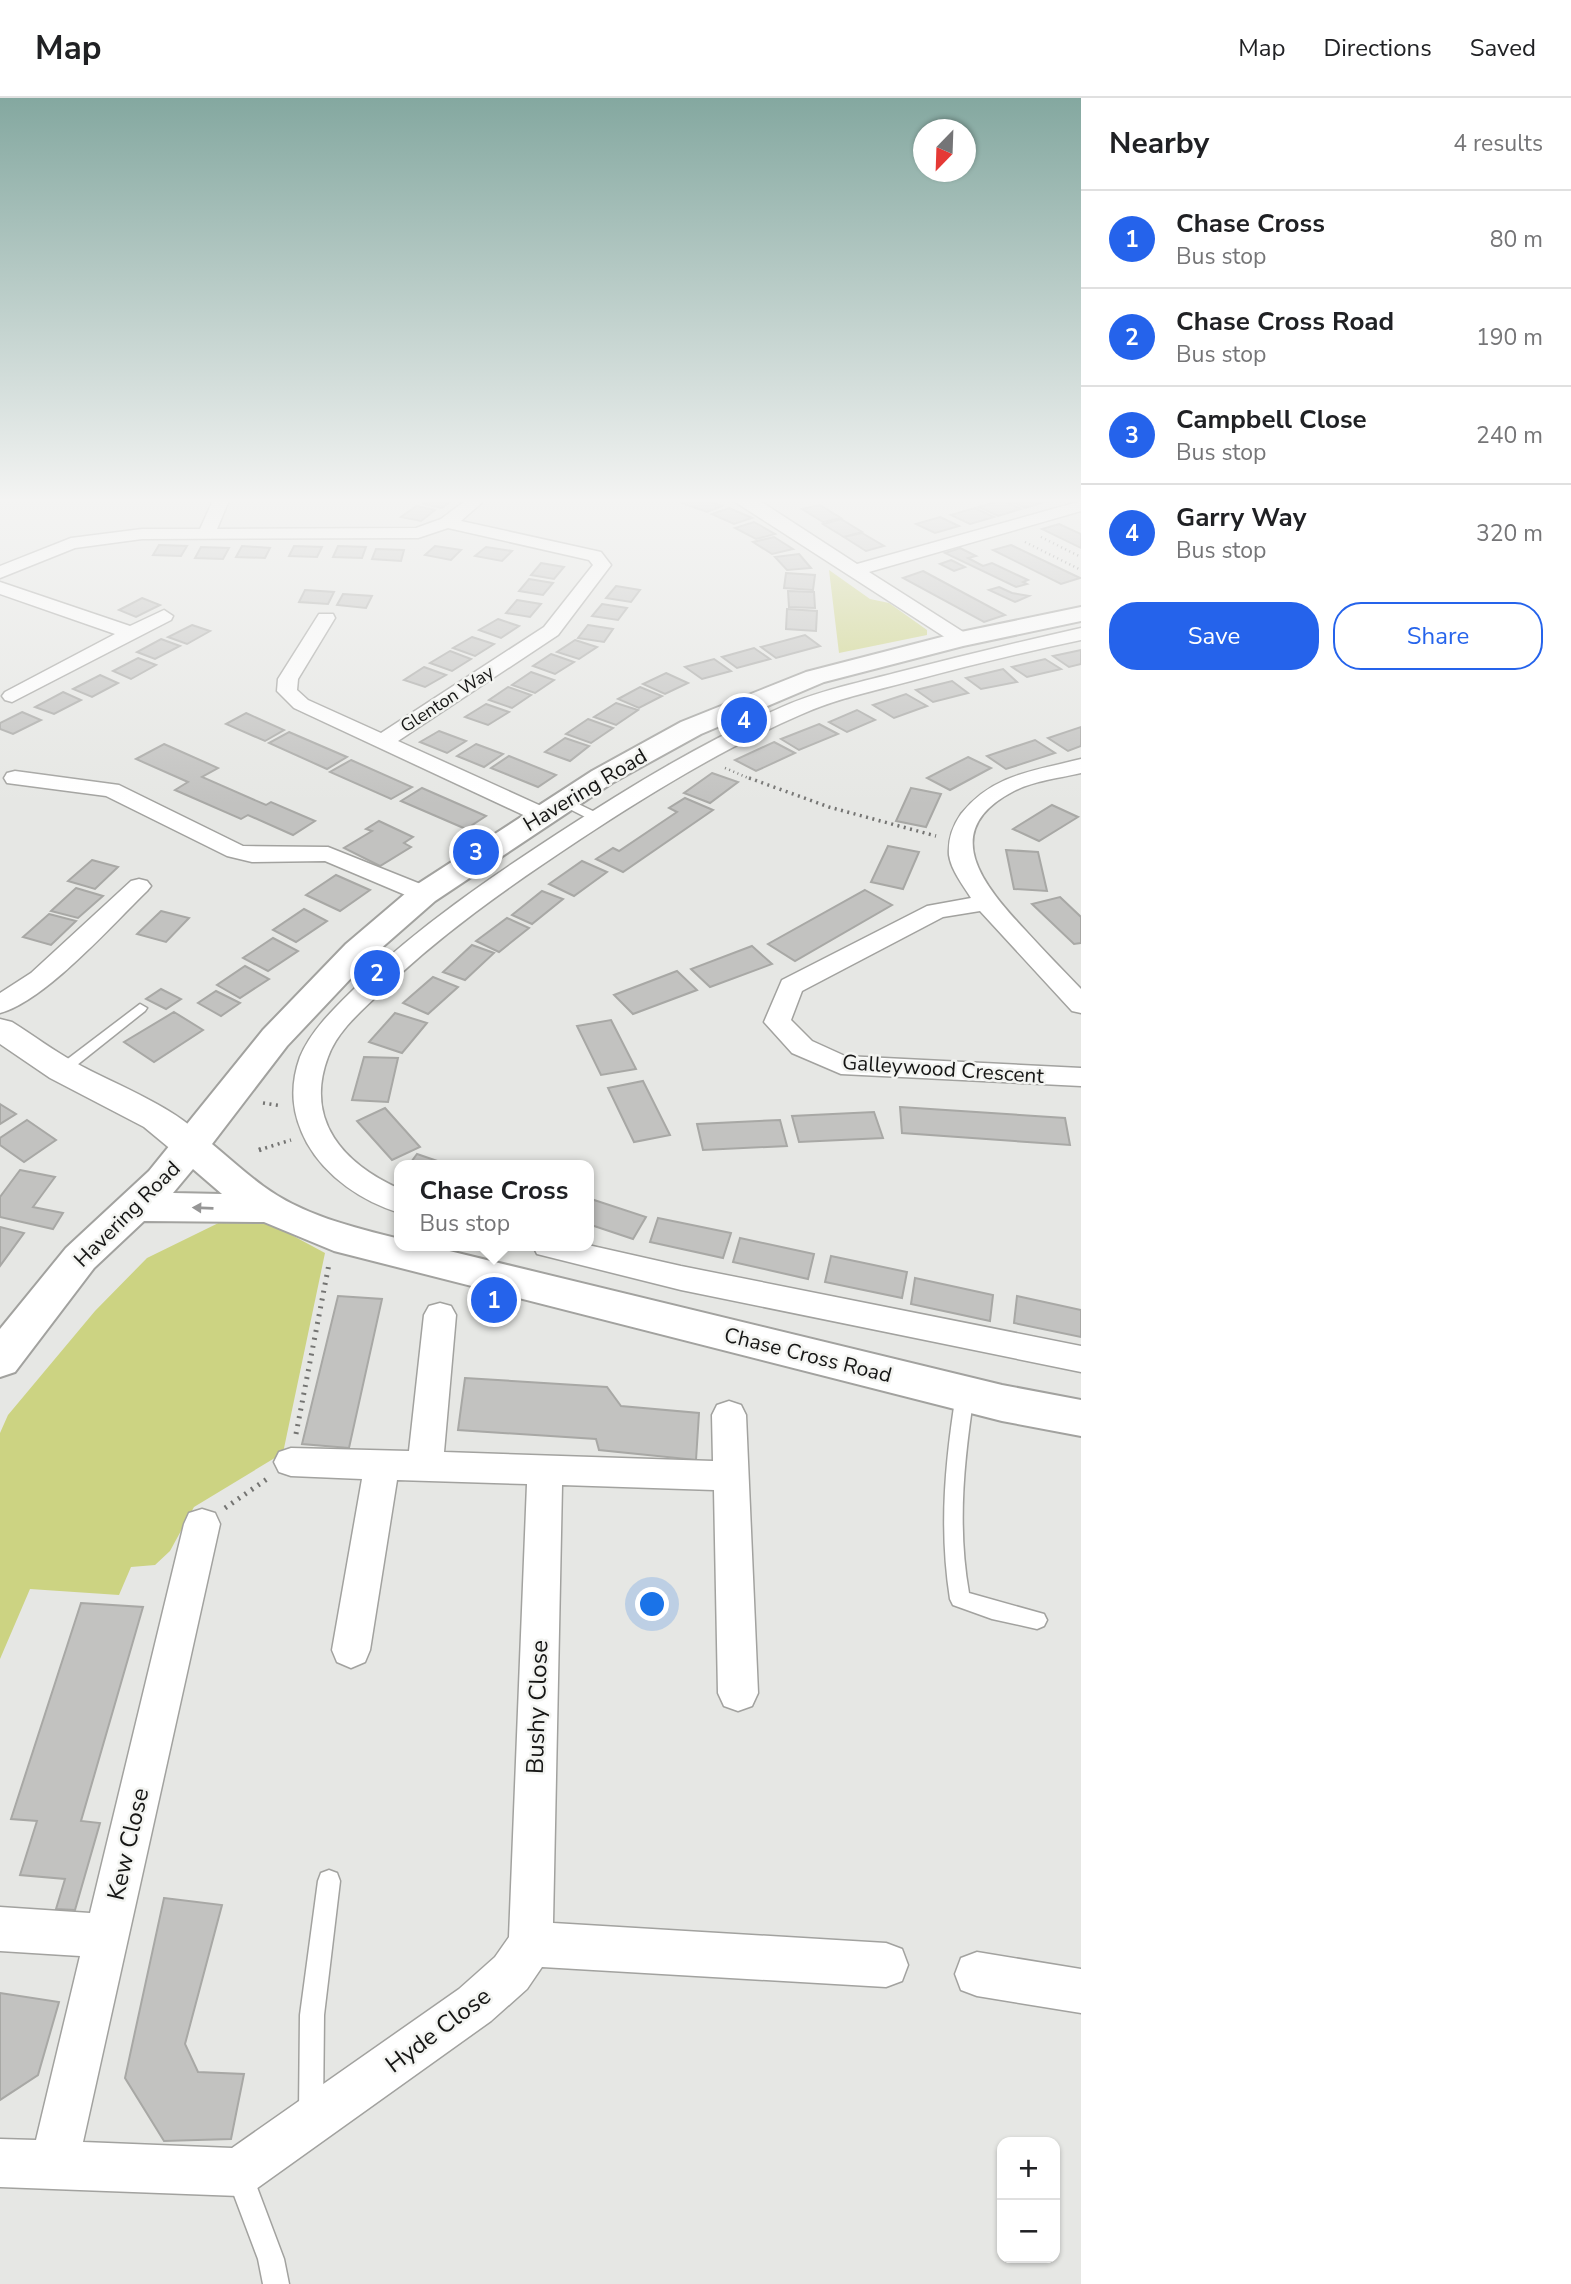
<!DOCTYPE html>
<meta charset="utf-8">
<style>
:root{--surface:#fff;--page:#f2f2f2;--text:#202124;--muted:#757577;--line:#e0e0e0;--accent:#2563eb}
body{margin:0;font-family:"Nunito Sans",sans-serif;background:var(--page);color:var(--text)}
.controls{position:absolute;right:21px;bottom:21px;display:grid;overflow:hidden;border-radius:14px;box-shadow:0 2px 5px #0004}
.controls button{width:63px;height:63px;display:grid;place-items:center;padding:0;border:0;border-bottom:2px solid var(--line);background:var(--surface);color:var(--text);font:35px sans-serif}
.compass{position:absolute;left:913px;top:21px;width:63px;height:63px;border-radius:50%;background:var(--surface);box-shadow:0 2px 5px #0004;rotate:203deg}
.you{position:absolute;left:653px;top:1507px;width:24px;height:24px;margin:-18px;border:5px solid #fff;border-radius:50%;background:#1a73e8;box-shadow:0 0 0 10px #1a73e833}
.badge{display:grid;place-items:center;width:46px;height:46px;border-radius:50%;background:var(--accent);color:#fff;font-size:23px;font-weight:700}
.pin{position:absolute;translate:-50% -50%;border:4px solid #fff;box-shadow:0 2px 7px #0006}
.popup{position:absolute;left:394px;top:1062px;width:200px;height:91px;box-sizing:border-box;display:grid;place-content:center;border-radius:14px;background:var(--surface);filter:drop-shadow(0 2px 5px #0005);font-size:23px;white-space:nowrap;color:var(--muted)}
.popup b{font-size:26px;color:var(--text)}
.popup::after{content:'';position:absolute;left:50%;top:100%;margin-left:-14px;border:14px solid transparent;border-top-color:var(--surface)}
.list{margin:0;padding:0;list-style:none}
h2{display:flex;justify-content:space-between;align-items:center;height:91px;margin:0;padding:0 28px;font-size:30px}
h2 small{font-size:23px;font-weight:400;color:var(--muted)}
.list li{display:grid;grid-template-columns:46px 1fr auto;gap:21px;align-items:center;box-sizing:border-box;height:98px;padding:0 28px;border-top:2px solid var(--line)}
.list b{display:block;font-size:26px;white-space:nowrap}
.list p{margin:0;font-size:23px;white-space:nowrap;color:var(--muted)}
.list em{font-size:23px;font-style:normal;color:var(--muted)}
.actions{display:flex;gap:14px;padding:21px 28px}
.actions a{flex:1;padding:16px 0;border:2px solid var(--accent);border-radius:28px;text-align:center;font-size:24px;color:var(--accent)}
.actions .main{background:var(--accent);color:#fff}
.map{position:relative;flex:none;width:1081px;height:2186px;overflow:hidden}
header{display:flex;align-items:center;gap:42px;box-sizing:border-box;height:98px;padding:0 35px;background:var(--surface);border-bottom:2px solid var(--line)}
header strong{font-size:33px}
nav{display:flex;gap:38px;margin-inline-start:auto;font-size:24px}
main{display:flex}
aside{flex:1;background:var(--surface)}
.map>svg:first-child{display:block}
</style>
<header>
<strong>Map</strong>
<nav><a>Map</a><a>Directions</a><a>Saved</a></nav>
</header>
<main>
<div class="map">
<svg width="1081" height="2186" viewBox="0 0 1081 2186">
<rect width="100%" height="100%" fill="#e6e7e4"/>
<g fill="#ccd382">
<polygon points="829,472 870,501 889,505 927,532 927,537 839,555"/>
<polygon points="245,1112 325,1155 283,1355 194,1409 170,1453 155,1467 131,1469 119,1497 30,1491 0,1561 0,1335 8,1317 95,1213 147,1160"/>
</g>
<g fill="#c2c2c0" stroke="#a8a8a5" stroke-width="2">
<polygon points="430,400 455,400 442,410 423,406"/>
<polygon points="694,400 701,400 722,408 707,414 682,405"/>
<polygon points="1043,400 1048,403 1025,410 1006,401"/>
<polygon points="1002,402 1021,411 998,418 979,409"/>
<polygon points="820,407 841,420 823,424 802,411"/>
<polygon points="416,408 435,412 421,423 401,419"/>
<polygon points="729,410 752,420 734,426 712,416"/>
<polygon points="975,410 994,419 970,426 951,417"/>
<polygon points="940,419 959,428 935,435 916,426"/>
<polygon points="841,421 862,434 844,439 823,426"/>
<polygon points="754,424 775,436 756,441 735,430"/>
<polygon points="1059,426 1081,436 1081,450 1042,431"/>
<polygon points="862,435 884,448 866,453 844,439"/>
<polygon points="774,439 793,451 772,456 753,444"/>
<polygon points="159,447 187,448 181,458 153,457"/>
<polygon points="1011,447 1080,480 1061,486 993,452"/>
<polygon points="242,448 270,450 265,460 236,459"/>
<polygon points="294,448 322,449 317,459 289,458"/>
<polygon points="338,448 366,449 362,460 333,459"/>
<polygon points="435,448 461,452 451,462 425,457"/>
<polygon points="201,449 229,450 223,461 195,460"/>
<polygon points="486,449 512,453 502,463 475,458"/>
<polygon points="960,450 976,458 968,460 983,468 992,465 1028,482 1023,484 1027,486 1016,489 945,455"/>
<polygon points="376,451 404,452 401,463 372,461"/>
<polygon points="799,456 811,470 787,472 775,459"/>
<polygon points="951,462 965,469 954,473 940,466"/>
<polygon points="541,465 564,469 554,481 531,477"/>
<polygon points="923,473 1005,517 984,524 903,480"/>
<polygon points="786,475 815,477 813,492 784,490"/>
<polygon points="529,481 553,485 543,497 519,493"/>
<polygon points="616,488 640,492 631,504 606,500"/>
<polygon points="999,489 1012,495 1029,498 1015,504 989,492"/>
<polygon points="305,492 334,494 328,506 299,504"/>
<polygon points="788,493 814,494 815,510 789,509"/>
<polygon points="343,496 372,498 366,510 337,507"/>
<polygon points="142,500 160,507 136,519 119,512"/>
<polygon points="517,502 541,506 530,519 506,515"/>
<polygon points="602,506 627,510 618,522 592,518"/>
<polygon points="787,511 817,513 816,533 786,531"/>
<polygon points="498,521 519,528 501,540 479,532"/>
<polygon points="192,527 210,533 187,546 168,539"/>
<polygon points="588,527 613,531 604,544 578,540"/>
<polygon points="805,537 820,548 776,560 761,549"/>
<polygon points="472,539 494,546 475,558 453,550"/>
<polygon points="161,541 180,548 155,561 137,554"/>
<polygon points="575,542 597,549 579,561 557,554"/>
<polygon points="754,550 770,561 737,570 722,559"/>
<polygon points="1081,552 1081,566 1069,569 1053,558"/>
<polygon points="450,553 471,561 452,573 430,565"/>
<polygon points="551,556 574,564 555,576 533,568"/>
<polygon points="138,560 156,567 131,581 113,573"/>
<polygon points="714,561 731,573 702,581 685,569"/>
<polygon points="1045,561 1061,571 1027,579 1012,569"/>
<polygon points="424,569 446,577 425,589 404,582"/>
<polygon points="1003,571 1017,584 981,591 966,580"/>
<polygon points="531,574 554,582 535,595 512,587"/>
<polygon points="666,575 688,585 665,596 643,586"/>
<polygon points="100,577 118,585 92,599 73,591"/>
<polygon points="952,583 968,595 933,604 916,592"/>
<polygon points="508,589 531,597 512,610 489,602"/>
<polygon points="640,589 662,598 639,610 618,601"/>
<polygon points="63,594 81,602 54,616 35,609"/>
<polygon points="906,596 927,608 894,620 873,607"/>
<polygon points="616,605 638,612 616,627 594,619"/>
<polygon points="486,606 509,614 488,627 465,619"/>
<polygon points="857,612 875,622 847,634 829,624"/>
<polygon points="22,614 41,622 13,636 0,631 0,625"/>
<polygon points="246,615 284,632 265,643 226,626"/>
<polygon points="588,621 613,630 591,645 566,636"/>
<polygon points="819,626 838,636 799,652 781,641"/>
<polygon points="1081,629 1081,648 1068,653 1048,640"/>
<polygon points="439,633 466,643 447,655 420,644"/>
<polygon points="289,634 347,659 327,671 269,645"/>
<polygon points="565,640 589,648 570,663 545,654"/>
<polygon points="1035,642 1055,655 1006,671 987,658"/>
<polygon points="774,644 795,655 756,673 735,662"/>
<polygon points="164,646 218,670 202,679 266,707 271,704 315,723 293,737 248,717 241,721 175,692 188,684 136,661"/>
<polygon points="476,646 503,656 484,669 457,658"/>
<polygon points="509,658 556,677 538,689 491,670"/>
<polygon points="968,659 991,670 950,692 927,680"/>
<polygon points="351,662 412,689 391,701 330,674"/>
<polygon points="712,675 738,684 710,705 684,695"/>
<polygon points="422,690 486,718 466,731 401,703"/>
<polygon points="911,690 941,696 926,729 896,723"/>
<polygon points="685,700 713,712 623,774 596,761 613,750 619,753 677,714 669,710"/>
<polygon points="1052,707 1078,719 1039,743 1013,731"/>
<polygon points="379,723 413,739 404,745 411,749 380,768 344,750 372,733 366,731"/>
<polygon points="888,748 919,754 903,791 871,784"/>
<polygon points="1006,752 1038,754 1047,793 1014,791"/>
<polygon points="92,762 118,769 95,791 68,783"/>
<polygon points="582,763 607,774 574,798 549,786"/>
<polygon points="336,777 370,792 340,813 306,797"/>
<polygon points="76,790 103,798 78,820 51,813"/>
<polygon points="865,792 892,807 795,863 768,846"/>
<polygon points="542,793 563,801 532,826 512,817"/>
<polygon points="1060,799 1081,819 1081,845 1074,846 1032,806"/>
<polygon points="304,811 327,823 296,844 273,832"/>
<polygon points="161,813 189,820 166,844 137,836"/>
<polygon points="49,816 76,823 51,847 23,839"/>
<polygon points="507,820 529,830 499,854 476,843"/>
<polygon points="273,840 298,853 268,873 243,860"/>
<polygon points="472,847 494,855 465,882 443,874"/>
<polygon points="752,848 772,866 710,889 691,871"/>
<polygon points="245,868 269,881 240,900 217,887"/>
<polygon points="677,873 697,892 633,916 614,897"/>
<polygon points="433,879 458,889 428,916 403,905"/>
<polygon points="161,891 181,901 166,911 146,901"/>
<polygon points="216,893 240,905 221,918 198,905"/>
<polygon points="174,914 203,932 154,964 124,944"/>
<polygon points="395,915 427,925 402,955 369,944"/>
<polygon points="611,922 636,971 601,977 577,928"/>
<polygon points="364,959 398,960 388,1004 352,1002"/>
<polygon points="643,983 670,1037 634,1044 608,990"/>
<polygon points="0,1006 16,1016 0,1026"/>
<polygon points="900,1009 1065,1020 1070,1047 902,1035"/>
<polygon points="385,1010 420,1049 392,1062 357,1023"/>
<polygon points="874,1014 883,1040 799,1044 792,1018"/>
<polygon points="27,1022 56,1042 24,1064 0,1047 0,1040"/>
<polygon points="780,1022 787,1048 703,1052 697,1026"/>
<polygon points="417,1056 449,1067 409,1067"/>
<polygon points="20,1072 55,1079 33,1109 63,1115 53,1131 0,1119 0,1099"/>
<polygon points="588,1100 646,1119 633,1141 588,1126"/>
<polygon points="658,1120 731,1135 723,1160 650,1144"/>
<polygon points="0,1129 24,1135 0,1168"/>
<polygon points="740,1140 814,1156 808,1181 733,1164"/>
<polygon points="831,1158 907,1174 902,1200 825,1184"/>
<polygon points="915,1180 993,1197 990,1223 911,1206"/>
<polygon points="338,1198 382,1201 349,1350 302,1346"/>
<polygon points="1017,1198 1081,1212 1081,1239 1014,1225"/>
<polygon points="465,1280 607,1289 621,1308 699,1315 696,1362 599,1352 596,1341 458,1332"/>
<polygon points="81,1505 143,1509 81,1723 100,1725 75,1812 56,1811 65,1781 20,1777 37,1723 11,1721"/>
<polygon points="164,1800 222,1807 185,1946 198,1974 244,1976 231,2041 164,2043 125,1980"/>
<polygon points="0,1895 59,1904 38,1977 0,2002"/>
</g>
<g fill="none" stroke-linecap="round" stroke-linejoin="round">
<defs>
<g id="service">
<polygon points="564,699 601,717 603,720 597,724 593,723 560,706 558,703"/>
<polygon points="140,906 147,910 145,913 67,975 57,975 55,972 57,969"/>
<path d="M965,1289L971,1291L974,1296C964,1363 957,1428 969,1495L1044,1516L1047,1522L1044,1528L1037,1531L992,1521L953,1507L950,1501C939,1431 945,1365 956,1296L959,1291Z"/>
<polygon points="329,1772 337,1775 340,1783 324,1917 323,2014 320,2023 311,2026 302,2023 299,2014 300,1917 318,1783 321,1775"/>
<polygon points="239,2063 248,2067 252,2076 284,2161 289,2186 263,2186 258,2161 226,2076 230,2067"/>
</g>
<g id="minor">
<polygon points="214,400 230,400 217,431 416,430 441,421 469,400 487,400 461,423 601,454 611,467 558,537 398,643 550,712 553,717 550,722 534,722 294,610 277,593 278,581 319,516 333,516 335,520 298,581 297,592 308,602 381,635 544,529 593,467 589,462 448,430 418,440 142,441 75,450 0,480 0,468 71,440 142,431 200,431"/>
<polygon points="729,400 757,401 857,466 1081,403 1081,413 869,474 968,537 971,541 961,547 954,545"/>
<polygon points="0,484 130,528 164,512 173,518 171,522 12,604 5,602 2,598 5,594 115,536 0,496"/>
<path d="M1081,530V542C1024,554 967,568 911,583C873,593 835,601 800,617C722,651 649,696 579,742C508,789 438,838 378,897C359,915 337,934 328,959C304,1023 344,1066 400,1091V1115C363,1104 326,1079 307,1045C292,1017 289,990 300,959C312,930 338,907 360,885C420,828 488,781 557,736C629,689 703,644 782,609C818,593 857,585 895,575C957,559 1019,544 1081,530Z"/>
<path d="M1081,661V675C1060,680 1033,683 1014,693C936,733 985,789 1026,833C1044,853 1063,872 1081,891V915L1072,913L980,813L943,819L802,893L791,922L812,943L845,958L1081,970V988L841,976L792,955L764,924L782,882L927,808L971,800C963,787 951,772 949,757C948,741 952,729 961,716C993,676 1034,673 1081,661Z"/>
<polygon points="15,673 119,687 243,748 328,749 433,791 436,796 433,801 424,803 415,801 325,763 252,764 227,758 106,698 7,685 4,680 7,675"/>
<path d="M139,781L147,783L151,788L147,793C112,827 45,903 0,915V895L31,875L131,783Z"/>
<polygon points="588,1147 681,1168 1081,1248 1081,1274 681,1192 537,1156 533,1148"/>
<polygon points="440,1205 451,1208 456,1217 444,1354 713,1363 712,1317 717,1307 729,1303 741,1307 746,1317 758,1595 752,1608 738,1613 724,1608 718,1595 714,1392 562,1387 553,1825 886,1845 902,1851 908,1867 902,1883 886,1889 542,1869 527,1891 491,1923 256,2091 239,2098 0,2089 0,2041 36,2042 80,1858 0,1853 0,1809 90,1815 184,1426 189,1415 202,1411 215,1415 220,1426 83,2044 232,2050 459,1891 495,1859 509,1839 527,1386 397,1382 370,1552 365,1564 351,1570 337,1564 332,1552 362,1381 291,1378 279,1374 274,1364 279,1354 291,1350 409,1353 424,1217 429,1208"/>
<polygon points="977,1854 1081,1871 1081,1915 977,1898 961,1892 955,1876 961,1860"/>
</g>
<path id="tertiary" d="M0,921L12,924C33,937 54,953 76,965C113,986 188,1013 210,1049L205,1058L192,1061L179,1058L144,1029L50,980L0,946Z"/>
<path id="secondary" d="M1081,509V523L963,548L824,584L701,636L612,685L435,803L370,860L287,948L212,1046C229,1060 245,1075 263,1088C302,1117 352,1129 400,1141V1148H429L1002,1287L1081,1302V1338L1002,1323L334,1153L264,1124L144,1123L94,1170L15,1274L0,1279V1231L66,1150L149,1073L263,932L346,846L413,789L592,673L681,624L806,574L961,534ZM193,1071L222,1096L173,1095Z"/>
</defs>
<use href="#service" stroke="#a2a29f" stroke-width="3"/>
<use href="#minor" stroke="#a2a29f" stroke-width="3"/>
<use href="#tertiary" stroke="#a2a29f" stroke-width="3"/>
<use href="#secondary" stroke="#a2a29f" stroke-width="4"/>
<g stroke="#747472" stroke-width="2.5" stroke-dasharray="1 3.5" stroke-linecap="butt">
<polyline points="1041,439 1081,459"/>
<polyline points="1025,444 1081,472"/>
<polyline points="725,670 753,682"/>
</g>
<g stroke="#747472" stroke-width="3.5" stroke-dasharray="2 4.5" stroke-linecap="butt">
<polyline points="749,680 829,709 936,738"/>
<polyline points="263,1005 282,1008"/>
<polyline points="259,1052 291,1042"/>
</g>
<g stroke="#747472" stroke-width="5" stroke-dasharray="2 6" stroke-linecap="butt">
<polyline points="259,1052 262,1051"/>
<polyline points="296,1336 329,1166"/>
<polyline points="225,1410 267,1381"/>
</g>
<use href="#service" fill="#fff" fill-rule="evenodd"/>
<use href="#minor" fill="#fff" fill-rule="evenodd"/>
<use href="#tertiary" fill="#fff" fill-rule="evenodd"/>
<use href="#secondary" fill="#fff" fill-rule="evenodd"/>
</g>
<defs><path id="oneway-solid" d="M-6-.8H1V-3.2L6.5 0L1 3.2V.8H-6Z" transform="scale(1.75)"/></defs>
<use fill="#969696" href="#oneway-solid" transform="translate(203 1110) rotate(-178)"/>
<linearGradient id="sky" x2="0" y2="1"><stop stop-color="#84a8a0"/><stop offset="0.57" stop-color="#f4f4f3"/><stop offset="1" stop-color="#f4f4f3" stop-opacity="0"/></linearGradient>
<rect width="1081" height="706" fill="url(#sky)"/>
<g text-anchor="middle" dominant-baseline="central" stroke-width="5" stroke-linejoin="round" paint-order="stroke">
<g font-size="18" fill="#161615" stroke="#f3f4f1">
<text transform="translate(447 601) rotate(-33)">Glenton Way</text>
</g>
<g font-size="21" fill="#161615" stroke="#f3f4f1">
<text transform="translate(585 692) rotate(-31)">Havering Road</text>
<text transform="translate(943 971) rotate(4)">Galleywood Crescent</text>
<text transform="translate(127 1116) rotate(-45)">Havering Road</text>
<text transform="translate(808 1257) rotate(14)">Chase Cross Road</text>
</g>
<g font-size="24" fill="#161615" stroke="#f3f4f1">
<text transform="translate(537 1609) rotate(-88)">Bushy Close</text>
<text transform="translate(128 1746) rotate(-77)">Kew Close</text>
<text transform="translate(438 1932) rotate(-37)">Hyde Close</text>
</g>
</g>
</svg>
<div class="controls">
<button>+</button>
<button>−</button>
</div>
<svg class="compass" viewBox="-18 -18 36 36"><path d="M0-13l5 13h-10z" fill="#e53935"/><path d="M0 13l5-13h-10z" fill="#757577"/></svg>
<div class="you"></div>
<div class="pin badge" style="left:494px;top:1202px">1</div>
<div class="popup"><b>Chase Cross</b>Bus stop</div>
<div class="pin badge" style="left:377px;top:875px">2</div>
<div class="pin badge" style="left:476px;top:754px">3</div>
<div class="pin badge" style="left:744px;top:622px">4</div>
</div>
<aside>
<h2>Nearby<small>4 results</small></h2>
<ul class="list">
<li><span class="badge">1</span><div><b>Chase Cross</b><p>Bus stop</p></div><em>80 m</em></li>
<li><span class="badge">2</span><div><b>Chase Cross Road</b><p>Bus stop</p></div><em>190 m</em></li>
<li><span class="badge">3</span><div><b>Campbell Close</b><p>Bus stop</p></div><em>240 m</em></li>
<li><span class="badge">4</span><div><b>Garry Way</b><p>Bus stop</p></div><em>320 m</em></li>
</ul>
<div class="actions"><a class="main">Save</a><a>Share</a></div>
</aside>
</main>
